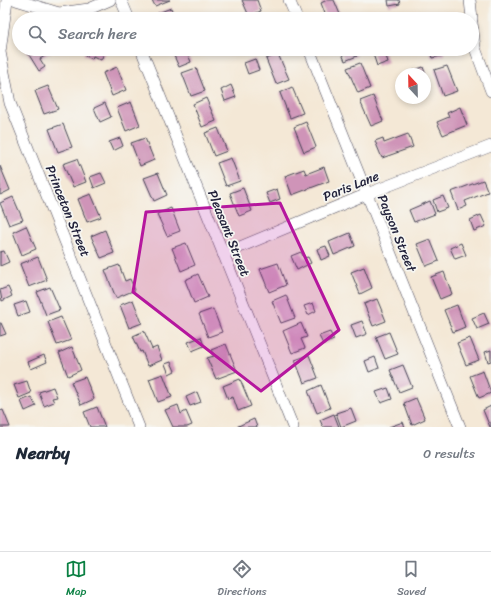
<!DOCTYPE html>
<style>
:root{--surface:#fff;--page:#f2f2f3;--text:#1f2937;--muted:#747a83;--line:#e0e1e3;--accent:#0b8043}
body{margin:0;font-family:Sriracha,sans-serif;background:var(--page);color:var(--text)}
.compass{position:absolute;left:395px;top:68px;width:36px;height:36px;border-radius:50%;background:var(--surface);box-shadow:0 2px 6px #0003;rotate:338deg}
.list{margin:0;padding:0;list-style:none}
h2{display:flex;justify-content:space-between;align-items:center;height:52px;margin:0;padding:0 16px;font-size:17px}
h2 small{font-size:13px;font-weight:400;color:var(--muted)}
.icon{flex:none;width:22px;height:22px;fill:none;stroke:currentColor;stroke-width:2;stroke-linecap:round;stroke-linejoin:round}
.map{position:relative;flex:none;width:491px;height:427px;overflow:hidden}
.search{position:absolute;background:var(--surface);box-shadow:0 2px 6px #0003;left:12px;right:12px;top:12px;height:44px;display:flex;align-items:center;gap:10px;box-sizing:border-box;padding:0 14px;border-radius:22px;color:var(--muted);font-size:15px}
.sheet{height:124px;background:var(--surface)}
nav{display:flex;justify-content:space-around;align-items:center;box-sizing:border-box;height:56px;border-top:1px solid var(--line);background:var(--surface);font-size:11px;color:var(--muted)}
nav a{display:grid;justify-items:center;gap:2px}
nav .on{color:var(--accent)}
.map>svg:first-child{display:block}
</style>
<div class="map">
<svg width="491" height="427" viewBox="0 0 491 427">
<rect width="100%" height="100%" fill="#f6f6f2"/>
<filter id="ink" filterUnits="userSpaceOnUse"><feTurbulence type="fractalNoise" baseFrequency=".025" numOctaves="2"/><feDisplacementMap in="SourceGraphic" scale="8" xChannelSelector="R" yChannelSelector="G"/><feConvolveMatrix kernelMatrix="1 2 1 2 8 2 1 2 1" color-interpolation-filters="sRGB"/></filter>
<filter id="wash" filterUnits="userSpaceOnUse"><feTurbulence type="fractalNoise" baseFrequency=".012" numOctaves="4" result="noise"/><feDisplacementMap in="SourceGraphic" scale="16" xChannelSelector="R" yChannelSelector="G"/><feGaussianBlur stdDeviation="0.9" result="paint"/><feColorMatrix in="noise" values="0 0 0 0 0 0 0 0 0 0 0 0 0 0 0 0 0 1.4 0 .05"/><feComposite in="paint" operator="in"/></filter>
<g filter="url(#wash)">
<rect width="100%" height="100%" fill="#f4e8d6"/>
<g id="blocks">
<g fill="#cf94b8">
<polygon points="152,0 170,0 155,6"/>
<polygon points="242,0 257,0 261,11 249,16"/>
<polygon points="327,0 334,0 342,19 327,19 321,3"/>
<polygon points="388,0 399,0 400,4 389,6"/>
<polygon points="171,8 174,15 178,14 180,19 160,19 158,13"/>
<polygon points="27,49 54,49 54,50 40,59 45,67 39,71 26,50"/>
<polygon points="79,49 106,49 101,60 93,56 92,59 84,55 85,52"/>
<polygon points="171,49 186,49 191,62 179,67"/>
<polygon points="340,49 354,49 357,56 345,61"/>
<polygon points="429,49 444,49 445,55 432,58"/>
<polygon points="384,50 388,62 377,66 373,54"/>
<polygon points="278,54 289,79 276,84 266,59"/>
<polygon points="255,59 259,70 248,74 244,63"/>
<polygon points="360,63 370,88 358,93 347,68"/>
<polygon points="447,66 457,91 443,96 434,70"/>
<polygon points="117,67 126,90 112,96 103,73"/>
<polygon points="423,67 427,78 425,79 425,74 413,74 412,71"/>
<polygon points="196,68 205,91 191,96 182,73"/>
<polygon points="231,85 236,97 225,101 221,90"/>
<polygon points="48,86 58,109 44,114 35,91"/>
<polygon points="292,87 303,113 290,118 280,93"/>
<polygon points="373,96 383,121 371,126 360,101"/>
<polygon points="206,98 216,121 202,127 193,104"/>
<polygon points="131,102 140,125 126,131 117,108"/>
<polygon points="105,103 111,117 100,122 94,108"/>
<polygon points="460,107 467,125 443,135 437,122 449,117 447,113"/>
<polygon points="306,122 316,147 304,152 294,127"/>
<polygon points="63,124 72,147 58,152 49,129"/>
<polygon points="218,128 227,151 214,156 205,133"/>
<polygon points="408,134 413,147 382,158 375,141 383,138 384,143"/>
<polygon points="120,138 123,146 113,151 109,142"/>
<polygon points="145,138 154,160 140,166 131,143"/>
<polygon points="231,158 240,181 226,186 217,163"/>
<polygon points="77,159 86,182 73,187 63,164"/>
<polygon points="0,166 10,190 0,195"/>
<polygon points="324,167 329,181 292,195 285,176 304,169 306,174"/>
<polygon points="101,173 106,183 94,188 90,177"/>
<polygon points="158,173 167,195 154,201 144,178"/>
<polygon points="483,180 488,192 465,201 467,206 458,210 451,192"/>
<polygon points="243,188 252,211 239,216 230,193"/>
<polygon points="277,189 280,199 270,203 266,193"/>
<polygon points="91,194 101,217 87,222 78,199"/>
<polygon points="443,196 448,208 437,212 433,200"/>
<polygon points="13,197 23,220 9,225 0,203"/>
<polygon points="430,201 435,214 414,222 409,210"/>
<polygon points="171,208 180,231 167,236 157,214"/>
<polygon points="481,215 486,226 474,231 470,220"/>
<polygon points="26,226 36,249 22,255 13,232"/>
<polygon points="105,230 114,253 101,258 91,236"/>
<polygon points="350,233 355,246 334,255 329,242"/>
<polygon points="430,239 439,261 426,266 417,244"/>
<polygon points="186,243 195,265 181,271 172,248"/>
<polygon points="461,243 466,255 455,259 450,248"/>
<polygon points="326,246 330,256 321,260 317,249"/>
<polygon points="4,251 9,262 0,266 0,252"/>
<polygon points="301,252 304,258 308,257 311,263 297,270 291,256"/>
<polygon points="38,257 47,280 29,287 20,264"/>
<polygon points="278,263 286,285 269,292 260,269"/>
<polygon points="119,265 125,281 130,279 135,290 116,298 105,270"/>
<polygon points="364,267 372,288 360,294 351,272"/>
<polygon points="444,272 452,294 440,299 431,277"/>
<polygon points="198,274 208,297 194,303 185,280"/>
<polygon points="8,287 12,296 2,301 0,290"/>
<polygon points="50,287 60,310 46,315 37,292"/>
<polygon points="286,295 295,318 281,323 272,301"/>
<polygon points="377,299 386,321 373,326 364,304"/>
<polygon points="133,300 142,323 129,328 120,305"/>
<polygon points="26,301 30,312 18,316 14,305"/>
<polygon points="313,303 316,311 308,315 304,306"/>
<polygon points="457,305 465,327 453,332 444,310"/>
<polygon points="213,309 222,332 208,337 199,314"/>
<polygon points="484,313 489,324 477,329 472,318"/>
<polygon points="61,317 71,340 57,345 48,322"/>
<polygon points="362,321 367,334 356,338 351,325"/>
<polygon points="0,323 1,323 6,334 0,336"/>
<polygon points="301,323 307,337 301,339 305,348 292,353 283,331"/>
<polygon points="144,331 152,349 157,347 162,360 148,366 142,351 140,352 133,336"/>
<polygon points="330,332 334,340 323,344 319,336"/>
<polygon points="389,332 398,354 385,359 376,337"/>
<polygon points="201,337 204,346 192,351 188,342"/>
<polygon points="470,338 479,360 466,365 457,343"/>
<polygon points="226,344 237,371 216,379 207,358 214,356 211,350"/>
<polygon points="72,347 81,370 68,376 59,353"/>
<polygon points="491,350 491,361 488,362 485,352"/>
<polygon points="44,355 47,362 31,369 28,362"/>
<polygon points="309,355 318,378 304,383 295,360"/>
<polygon points="375,357 379,368 369,372 365,361"/>
<polygon points="171,362 175,371 169,374 165,364"/>
<polygon points="403,365 412,387 399,392 390,370"/>
<polygon points="483,371 491,393 479,398 470,376"/>
<polygon points="163,374 172,397 158,402 149,379"/>
<polygon points="85,377 94,399 81,405 71,382"/>
<polygon points="240,379 251,406 238,411 233,397 228,399 223,386"/>
<polygon points="27,381 31,393 19,398 14,385"/>
<polygon points="321,385 330,408 317,413 308,391"/>
<polygon points="53,387 57,397 52,398 54,402 44,406 39,392"/>
<polygon points="388,388 392,399 381,403 376,392"/>
<polygon points="197,392 201,402 190,406 186,397"/>
<polygon points="31,397 36,406 25,411 21,401"/>
<polygon points="416,398 425,419 412,425 404,403"/>
<polygon points="178,405 181,414 186,411 192,425 187,427 173,427 165,410"/>
<polygon points="491,406 491,427 490,427 483,410"/>
<polygon points="97,407 105,427 90,427 84,412"/>
<polygon points="351,408 356,421 341,427 336,413"/>
<polygon points="3,410 10,427 0,427 0,411"/>
<polygon points="334,414 339,427 323,427 320,420"/>
<polygon points="254,419 257,427 236,427"/>
<polygon points="403,422 405,427 389,427"/>
</g>
</g>
</g>
<g filter="url(#ink)">
<use href="#blocks" fill-opacity="0" stroke="#424052" stroke-width="1"/>
<g fill="none" stroke-linecap="round" stroke-linejoin="round">
<defs>
<g id="minor">
<polyline points="7,0 0,52 10,103 139,427"/>
<polyline points="16,0 59,13 89,9 110,0"/>
<polyline points="121,0 129,19"/>
<polyline points="289,0 297,19"/>
<polyline points="470,0 472,19"/>
<polyline points="472,23 475,48 491,91"/>
<polyline points="141,49 293,427"/>
<polyline points="309,49 460,427"/>
<polyline points="223,254 367,194 491,146"/>
</g>
</defs>
<use href="#minor" stroke="#424052" stroke-width="12"/>
<use href="#minor" stroke="#fff" stroke-width="11"/>
</g>
</g>
<path fill="#b5179e" fill-opacity="0.2" stroke="#b5179e" stroke-width="3" stroke-linejoin="round" d="M280,203L339,330L261,391L133,292L146,212Z"/>
<g text-anchor="middle" dominant-baseline="central" stroke-width="3.5" stroke-linejoin="round" paint-order="stroke">
<g font-size="13" fill="#22223b" stroke="#f6f6f2">
<text transform="translate(351 186) rotate(-22)">Paris Lane</text>
<text transform="translate(68 211) rotate(68)">Princeton Street</text>
<text transform="translate(229 233) rotate(68)">Pleasant Street</text>
<text transform="translate(397 233) rotate(68)">Payson Street</text>
</g>
</g>
</svg>
<svg class="compass" viewBox="-18 -18 36 36"><path d="M0-13l5 13h-10z" fill="#e53935"/><path d="M0 13l5-13h-10z" fill="#747a83"/></svg>
<div class="search"><svg class="icon" aria-label="search" viewBox="0 0 24 24"><circle cx="10" cy="10" r="6"/><path d="M15 15l6 6"/></svg>Search here</div>
</div>
<section class="sheet">
<h2>Nearby<small>0 results</small></h2>
<ul class="list">
</ul>
</section>
<nav>
<a class="on"><svg class="icon" aria-label="map" viewBox="0 0 24 24"><path d="M3 6l6-2 6 2 6-2v14l-6 2-6-2-6 2zM9 4v14M15 6v14"/></svg>Map</a>
<a><svg class="icon" aria-label="directions" viewBox="0 0 24 24"><path d="M12 3l9 9-9 9-9-9zM9 14v-3h6M13 9l2 2-2 2"/></svg>Directions</a>
<a><svg class="icon" aria-label="saved" viewBox="0 0 24 24"><path d="M7 4h10v16l-5-4-5 4z"/></svg>Saved</a>
</nav>
